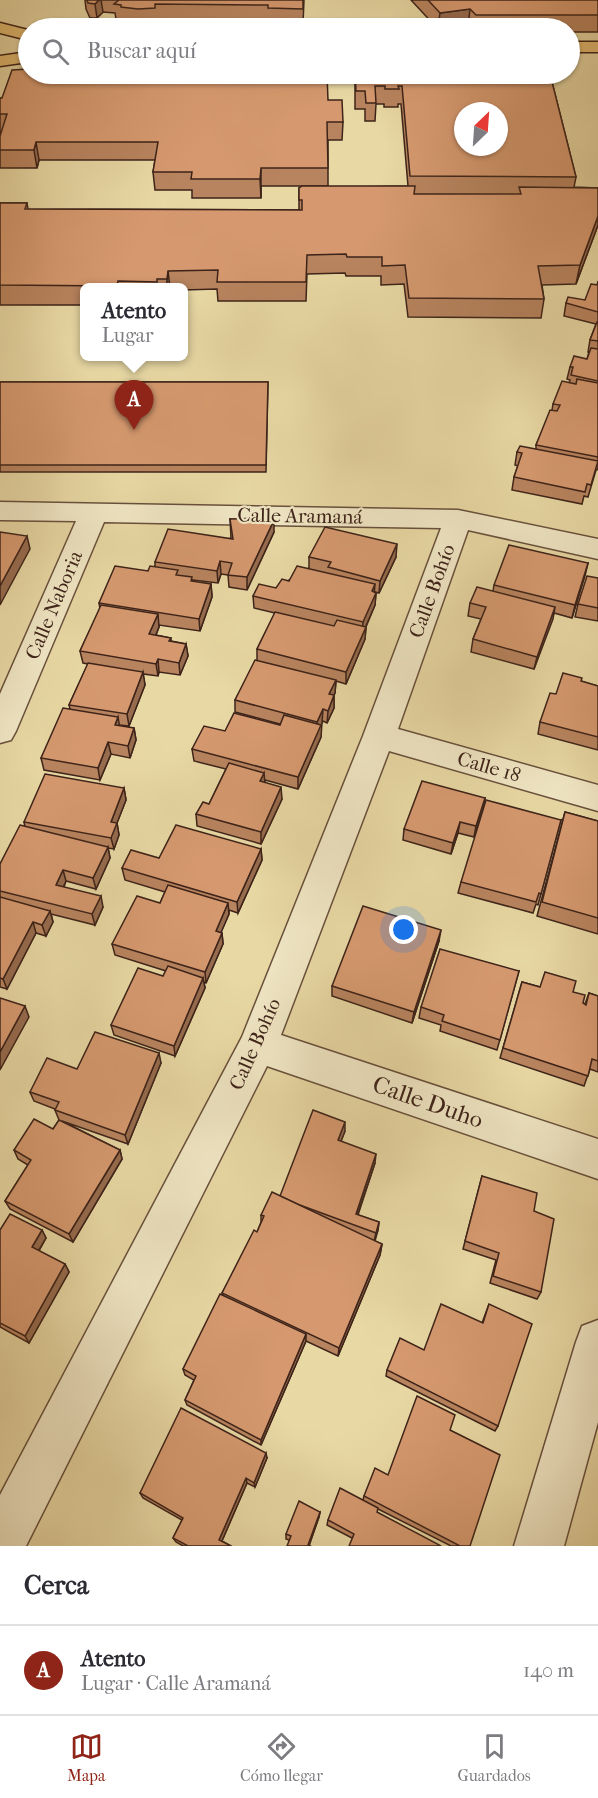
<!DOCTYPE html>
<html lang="es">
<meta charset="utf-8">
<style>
:root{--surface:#fff;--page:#f7f7f7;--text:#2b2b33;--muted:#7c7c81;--line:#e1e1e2;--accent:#8f2418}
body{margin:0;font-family:"IM FELL French Canon",serif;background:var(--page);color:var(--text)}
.compass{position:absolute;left:454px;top:102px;width:54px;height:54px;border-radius:50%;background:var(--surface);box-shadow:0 2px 4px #0004;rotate:25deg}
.you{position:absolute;left:404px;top:930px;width:21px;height:21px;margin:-15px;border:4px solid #fff;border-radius:50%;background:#1a73e8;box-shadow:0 0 0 9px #1a73e833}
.badge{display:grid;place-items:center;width:39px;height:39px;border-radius:50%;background:var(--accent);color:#fff;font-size:20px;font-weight:700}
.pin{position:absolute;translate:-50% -50px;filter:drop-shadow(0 2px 3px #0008)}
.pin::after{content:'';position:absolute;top:32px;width:21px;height:18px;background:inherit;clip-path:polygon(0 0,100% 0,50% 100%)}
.popup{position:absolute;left:80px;top:283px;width:108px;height:78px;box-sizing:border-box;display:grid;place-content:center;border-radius:9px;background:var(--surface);filter:drop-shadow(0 2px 4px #0005);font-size:20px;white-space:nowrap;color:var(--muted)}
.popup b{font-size:22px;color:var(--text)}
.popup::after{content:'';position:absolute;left:50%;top:100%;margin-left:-12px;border:12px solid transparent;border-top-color:var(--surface)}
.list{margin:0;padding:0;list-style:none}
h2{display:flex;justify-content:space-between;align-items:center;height:78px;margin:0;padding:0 24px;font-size:26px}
h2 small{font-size:20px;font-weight:400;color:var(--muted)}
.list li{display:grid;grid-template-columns:39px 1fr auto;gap:18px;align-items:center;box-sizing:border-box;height:90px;padding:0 24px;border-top:2px solid var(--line)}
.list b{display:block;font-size:22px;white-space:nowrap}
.list p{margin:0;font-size:20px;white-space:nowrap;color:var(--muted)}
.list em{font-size:20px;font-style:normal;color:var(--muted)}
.icon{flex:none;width:33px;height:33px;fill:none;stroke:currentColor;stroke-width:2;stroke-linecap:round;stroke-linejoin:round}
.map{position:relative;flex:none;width:598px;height:1546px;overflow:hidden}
.search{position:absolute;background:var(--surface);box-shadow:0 2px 4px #0004;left:18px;right:18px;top:18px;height:66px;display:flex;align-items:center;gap:15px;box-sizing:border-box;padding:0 21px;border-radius:33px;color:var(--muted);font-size:22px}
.sheet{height:168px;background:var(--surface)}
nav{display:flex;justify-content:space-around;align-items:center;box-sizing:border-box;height:84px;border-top:2px solid var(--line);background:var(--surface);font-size:16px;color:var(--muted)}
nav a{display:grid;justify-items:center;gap:3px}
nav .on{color:var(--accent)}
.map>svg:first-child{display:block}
</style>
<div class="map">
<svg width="598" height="1546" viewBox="0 0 598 1546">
<rect width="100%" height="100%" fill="#e8d8a4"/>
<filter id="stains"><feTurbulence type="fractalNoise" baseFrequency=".00333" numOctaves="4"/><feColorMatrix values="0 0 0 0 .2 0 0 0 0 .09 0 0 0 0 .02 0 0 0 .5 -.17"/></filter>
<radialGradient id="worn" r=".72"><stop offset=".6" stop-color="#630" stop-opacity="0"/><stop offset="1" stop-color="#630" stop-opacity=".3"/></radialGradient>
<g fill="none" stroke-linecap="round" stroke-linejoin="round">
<defs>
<g id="street">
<polygon points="0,502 458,510 598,539 598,559 468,530 398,729 598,785 598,811 389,751 281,1035 598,1139 598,1179 267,1066 26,1546 0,1546 0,1495 242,1037 363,736 441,528 104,522 16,731 11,740 0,743 0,694 76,521 0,520"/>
<polygon points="598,1320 598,1422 564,1546 514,1546 576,1342 582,1326"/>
</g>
<g id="primary">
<polygon points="0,23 28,30 28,40 0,33"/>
<rect x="570" y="42" width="28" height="10"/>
<polygon points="28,52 28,62 0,66 0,56"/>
</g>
</defs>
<use href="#street" stroke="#68503c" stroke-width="3"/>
<use href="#primary" stroke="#3d2319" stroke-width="3"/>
<use href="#street" fill="#f0e6c4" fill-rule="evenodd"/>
<use href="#primary" fill="#e4bc72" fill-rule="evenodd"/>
</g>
<g fill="#b8845f" stroke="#3d2319" stroke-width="1.5">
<polygon points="85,0 304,0 303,24 268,22 268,20 156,19 156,23 139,24 122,22 122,20 116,19 115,13 103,12 97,18 90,18 86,9"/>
<polygon points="411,0 598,0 598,32 570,32 570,28 471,28 468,26 452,28 437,28"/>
<polygon points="355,74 550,74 576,177 574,187 598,188 598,225 576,284 542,285 544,299 541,318 408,317 404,284 381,285 381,276 346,276 345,273 307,274 306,301 218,301 217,289 183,290 183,288 84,288 84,305 0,305 0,203 27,203 28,209 299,210 299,188 408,186 401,104 398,104 398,107 384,107 384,104 376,104 375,121 365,121 365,109 355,109"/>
<polygon points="0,98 328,100 343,122 342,140 328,140 328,186 261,186 261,198 192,198 192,190 155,190 153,172 155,160 39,160 37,168 0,168 0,136 1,132 0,132"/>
<polygon points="598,281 598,469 597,470 596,470 588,497 584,496 582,504 512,490 514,477 518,466 515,465 517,452 536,449 536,445 552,410 553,404 569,383 570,380 567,379 570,367 587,359 589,352 588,352 590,340 596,324 564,316 566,303 585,300 597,285"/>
<polygon points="0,382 268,382 266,472 0,472"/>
<polygon points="230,519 274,532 247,590 229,587 228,575 221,574 218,583 192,580 193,582 211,584 212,597 200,631 159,625 159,627 156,635 171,638 171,641 186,644 188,656 180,675 159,672 158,676 143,674 145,685 129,726 119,725 120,726 134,728 136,740 130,758 111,754 100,780 44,770 41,758 70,709 69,705 88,664 83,663 80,651 100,609 99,603 155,566 155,562 231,538"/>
<polygon points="309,557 396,557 379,593 375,592 376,593 375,605 366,627 365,639 346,684 336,681 335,693 334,695 334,708 327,723 323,721 321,725 321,737 298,789 265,780 265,783 282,799 261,844 197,826 196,814 209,804 226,769 194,761 192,749 280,724 235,712 235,700 257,661 257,649 275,613 254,608 253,596 276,588 309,568"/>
<polygon points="588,563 572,618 554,613 534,669 471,652 473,639 481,619 468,616 470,603 493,591 494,585"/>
<polygon points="598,578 598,621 575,617 578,604"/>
<polygon points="581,681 598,686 598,750 538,734 540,722 556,694"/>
<polygon points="124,788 126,800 117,823 119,835 114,849 108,848 110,858 96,889 66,881 64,887 103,907 95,925 51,914 53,922 46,936 36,933 7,989 0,987 0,864 25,827 24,822"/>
<polygon points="485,798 483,810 474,837 458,833 451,854 403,840 404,829"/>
<polygon points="565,812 598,821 598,934 537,916"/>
<polygon points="561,820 538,905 536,904 533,913 458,893 461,882"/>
<polygon points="261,849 262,860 238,913 229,910 229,914 221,932 222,933 223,944 206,983 204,982 205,988 175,1056 114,1035 111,1025 163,976 166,971 115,955 112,944 160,903 165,892 125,880 122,868 159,858"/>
<polygon points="439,941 412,1023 332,996 332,986"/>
<polygon points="519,971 497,1050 440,1031 441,1025 419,1018 421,1007"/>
<polygon points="522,982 540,987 573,992 583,1003 585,1004 589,993 598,996 598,1072 590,1069 584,1086 500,1058"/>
<polygon points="161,1063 128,1144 62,1121 120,1150 122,1159 73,1242 10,1209 5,1201 28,1165 18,1159 14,1150 53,1129 59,1120 55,1110 55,1109 34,1101 30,1092 77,1069"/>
<polygon points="345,1131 341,1141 375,1163 358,1215 379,1222 378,1230 375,1241 382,1244 380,1255 338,1356 306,1341 261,1445 187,1405 185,1400 194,1380 185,1375 183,1369 223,1295 222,1293 257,1232 261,1222 261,1215"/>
<polygon points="482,1176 534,1211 541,1292 537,1299 490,1283 496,1260 463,1249"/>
<polygon points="0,1230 42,1230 46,1238 39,1251 65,1264 69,1272 29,1343 0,1327"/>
<polygon points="489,1304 498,1426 495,1431 386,1376 387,1370 424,1350 482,1323"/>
<polygon points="450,1430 470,1546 451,1546 378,1509 352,1538 327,1525 328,1520 363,1500 364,1496 388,1475"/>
<polygon points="267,1458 255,1487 247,1483 222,1541 231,1546 183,1546 176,1542 173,1538 182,1520 143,1498 140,1493"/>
<polygon points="320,1512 319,1517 309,1545 289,1540 286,1539 286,1534"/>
</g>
<g fill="#966b4e" stroke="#3d2319" stroke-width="1.5">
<polygon points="99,0 101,0 103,12 97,18 95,4"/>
<polygon points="470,9 468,26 452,28 438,28 440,13"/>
<polygon points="36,142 39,160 37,168 34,150"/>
<polygon points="261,168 261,198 260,179"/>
<polygon points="598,216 598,225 576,284 580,265"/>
<polygon points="168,271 170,288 167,288 167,279"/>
<polygon points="274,520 274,532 247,590 247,577"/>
<polygon points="27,536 30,549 0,605 0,586"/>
<polygon points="397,544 396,557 379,593 380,581"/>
<polygon points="220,561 221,574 218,583 217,571"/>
<polygon points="588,563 585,576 572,618 575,605"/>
<polygon points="211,584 212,597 200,631 199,619"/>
<polygon points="375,584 374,596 376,593 375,605 362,635 363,622 372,591"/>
<polygon points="555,607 553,619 534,669 537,657"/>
<polygon points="158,614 159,627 151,647 149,634"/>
<polygon points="366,627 365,639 346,684 346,672"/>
<polygon points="186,644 188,656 180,675 179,663"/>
<polygon points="158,659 159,672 158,676 156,664"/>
<polygon points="143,672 145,685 129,726 127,714"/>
<polygon points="336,680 335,693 329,706 329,694"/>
<polygon points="334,695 334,708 327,723 328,711"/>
<polygon points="323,709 321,737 298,789 298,777 317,733 317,722"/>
<polygon points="118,717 120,729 115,725"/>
<polygon points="134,728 136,740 130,758 128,746"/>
<polygon points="108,742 111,754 100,780 98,768"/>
<polygon points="264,773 265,784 260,781"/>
<polygon points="281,787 282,799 261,844 261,832"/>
<polygon points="124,788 126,800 117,823 119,835 114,849 111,838 111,822"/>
<polygon points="485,798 483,810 474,837 476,826"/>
<polygon points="460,822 458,833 451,854 453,843"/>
<polygon points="108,847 110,858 96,889 93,878"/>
<polygon points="261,849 262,860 238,913 237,902"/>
<polygon points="63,870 66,881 59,896 56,885"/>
<polygon points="101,896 103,907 95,925 92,914"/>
<polygon points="228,903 229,914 217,942 216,931"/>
<polygon points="50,911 53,922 46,936 42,925"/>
<polygon points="33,922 36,933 7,989 3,979"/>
<polygon points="441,930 439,941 412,1023 414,1012"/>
<polygon points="222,933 223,944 206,983 205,972"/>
<polygon points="203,978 205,988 175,1056 174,1046"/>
<polygon points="25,1006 29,1017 0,1070 0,1052"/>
<polygon points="159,1053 161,1063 128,1144 125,1135"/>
<polygon points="345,1122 345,1131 338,1149 338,1140"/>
<polygon points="120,1150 122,1159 73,1242 69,1234"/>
<polygon points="376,1154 375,1163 355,1222 356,1214"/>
<polygon points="379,1222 378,1230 374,1241 376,1233"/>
<polygon points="42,1230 46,1238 36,1255 32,1247"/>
<polygon points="382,1244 380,1255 338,1356 339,1348"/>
<polygon points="65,1264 69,1272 29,1343 25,1336"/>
<polygon points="306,1334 306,1341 261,1445 261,1440"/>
<polygon points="266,1453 267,1458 255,1487 254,1483"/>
<polygon points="246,1478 247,1483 221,1543 219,1540"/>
<polygon points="320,1512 319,1517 309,1546 308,1546"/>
</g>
<g fill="#d6996f" stroke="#3d2319" stroke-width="1.5" fill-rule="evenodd">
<polygon points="87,0 99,0 95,4 88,3"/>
<polygon points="119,0 303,0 303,9 268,8 268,5 155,4 155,8 138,9 121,7 121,5 114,4"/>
<polygon points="428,0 598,0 598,15 476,15 470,9 440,13"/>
<polygon points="28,69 28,74 327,74 328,100 342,100 343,122 327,122 328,168 261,168 260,179 191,179 192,172 153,172 158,142 36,142 34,150 0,150 0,136 7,114 0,114 0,98 2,98 12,70"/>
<path d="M355,74H550L576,177L410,176L402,86H398L399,89H385V86H375L376,103H366L365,91H356ZM463,111H499V147H463Z"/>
<polygon points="302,186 415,186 414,194 521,194 519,187 598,188 598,216 580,265 538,266 544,299 409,298 405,265 382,266 382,257 347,257 346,254 307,255 306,282 217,282 218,270 168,271 167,279 157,279 157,282 118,281 117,286 0,285 0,203 27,203 25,209 302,210 302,200 299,200 299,188"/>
<polygon points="591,284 598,285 598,312 566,303 568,297 585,300"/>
<polygon points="597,322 598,322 598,341 590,340"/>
<polygon points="591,348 598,349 598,381 571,375 573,367 570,367 574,356 587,359"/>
<polygon points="577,379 598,383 598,457 536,445 550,410 557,411 560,405 553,404 562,381 576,384"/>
<polygon points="0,382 268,382 266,465 0,465"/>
<polygon points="520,446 598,461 591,485 587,484 585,492 514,477 522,453 517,452"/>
<polygon points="270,518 274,520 247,577 228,575 232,563 220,561 217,571 155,562 168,529 233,539 230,519"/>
<polygon points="325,527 397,544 380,581 328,567 331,562 309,557"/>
<polygon points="0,532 27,536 0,586"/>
<polygon points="509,545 588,563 575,605 494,585"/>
<polygon points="115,566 148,571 150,566 178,570 176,575 192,577 191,581 211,584 199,619 99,603"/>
<polygon points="297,566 375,584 372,591 376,593 363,622 253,596 259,584 276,588 282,579 289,581"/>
<polygon points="587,576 598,578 598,608 578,604"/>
<polygon points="477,587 555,607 537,657 473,639 486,607 470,603"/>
<polygon points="101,605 158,614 149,634 171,638 169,641 186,644 179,663 158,659 156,664 80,651"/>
<polygon points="275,612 334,626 337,620 366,627 346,672 257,649"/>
<polygon points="255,660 336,680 329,694 334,695 328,711 323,709 317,722 235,700"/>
<polygon points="88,663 143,672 127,714 69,705"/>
<polygon points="563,673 582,678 581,681 598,686 598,737 540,722 550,693 556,694"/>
<polygon points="63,708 118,717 115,725 134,728 128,746 108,742 98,768 41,758"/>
<polygon points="234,713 280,725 284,715 321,725 298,777 192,749 204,726 225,731"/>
<polygon points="229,763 264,773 260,781 281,787 261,832 196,814 203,802 209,804"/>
<polygon points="45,774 124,788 111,822 117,823 111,838 24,822"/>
<polygon points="422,781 485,798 476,826 460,822 453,843 404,829"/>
<polygon points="486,800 561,820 541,894 539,893 536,902 461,882"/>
<polygon points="565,812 598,821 598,918 542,902"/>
<polygon points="20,825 108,847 93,878 63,870 56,885 101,896 92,914 0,891 0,864"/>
<polygon points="176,825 261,849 237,902 122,868 131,850 159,858"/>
<polygon points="168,885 228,903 216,931 222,933 205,972 112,944 137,896 160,903"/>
<polygon points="0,897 50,911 42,925 33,922 3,979 0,978"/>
<polygon points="363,906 441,930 414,1012 332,986"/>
<polygon points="440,949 519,971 500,1040 442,1021 444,1015 421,1007"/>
<polygon points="168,966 203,978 174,1046 111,1025 138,968 163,976"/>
<polygon points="545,972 576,981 573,992 585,995 583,1003 586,1005 589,993 598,996 598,1061 592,1059 588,1076 503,1048 522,982 540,987"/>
<polygon points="0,998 25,1006 0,1052"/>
<polygon points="95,1032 159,1053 125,1135 55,1110 59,1102 30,1092 47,1058 77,1069"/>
<polygon points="313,1110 345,1122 338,1140 376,1154 356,1214 379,1222 376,1233 297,1204 280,1196"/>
<polygon points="34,1119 53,1129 59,1120 120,1150 69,1234 5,1201 31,1160 14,1150"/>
<polygon points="482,1176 537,1193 534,1211 554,1219 541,1292 493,1276 499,1253 465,1241"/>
<polygon points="272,1192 382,1244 339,1348 222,1293 254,1230 257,1232 264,1216 261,1215"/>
<polygon points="10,1214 42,1230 32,1247 65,1264 25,1336 0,1323 0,1230"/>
<polygon points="220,1294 306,1334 261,1440 185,1400 196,1376 183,1369"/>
<polygon points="441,1304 483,1323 489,1304 532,1324 498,1426 387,1370 400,1338 424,1350"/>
<polygon points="417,1396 455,1415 450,1430 500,1455 470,1546 460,1546 364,1496 375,1468 388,1475"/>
<polygon points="181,1408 266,1453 254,1483 246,1478 219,1540 231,1546 188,1546 173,1538 183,1518 140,1493"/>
<polygon points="340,1488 378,1508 377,1512 441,1546 349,1546 354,1534 328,1520"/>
<polygon points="299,1501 320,1512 308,1545 311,1546 287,1546 291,1536 286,1534"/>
</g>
<g text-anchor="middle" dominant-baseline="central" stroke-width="4.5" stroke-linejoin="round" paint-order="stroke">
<g font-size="20" fill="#3d2319" stroke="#f0e6c4">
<text transform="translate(300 516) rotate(1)">Calle Aramaná</text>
<text transform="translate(432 591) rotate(-70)">Calle Bohío</text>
<text transform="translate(54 605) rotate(-67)">Calle Naboria</text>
<text transform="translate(489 767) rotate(16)">Calle 18</text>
<text transform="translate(255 1044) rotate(-66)">Calle Bohío</text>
</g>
<g font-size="24" fill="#3d2319" stroke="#f0e6c4">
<text transform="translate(428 1102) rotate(19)">Calle Duho</text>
</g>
</g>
<rect width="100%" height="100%" filter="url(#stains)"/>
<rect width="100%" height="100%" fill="url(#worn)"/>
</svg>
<svg class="compass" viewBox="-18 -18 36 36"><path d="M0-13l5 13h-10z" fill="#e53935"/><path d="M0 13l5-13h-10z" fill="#7c7c81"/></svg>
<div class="you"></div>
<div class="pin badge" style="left:134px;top:430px">A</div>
<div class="popup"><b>Atento</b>Lugar</div>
<div class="search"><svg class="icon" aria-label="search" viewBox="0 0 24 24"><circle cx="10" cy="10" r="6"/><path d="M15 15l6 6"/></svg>Buscar aquí</div>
</div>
<section class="sheet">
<h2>Cerca<small></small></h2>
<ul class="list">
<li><span class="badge">A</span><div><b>Atento</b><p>Lugar · Calle Aramaná</p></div><em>140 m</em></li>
</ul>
</section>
<nav>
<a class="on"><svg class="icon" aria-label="map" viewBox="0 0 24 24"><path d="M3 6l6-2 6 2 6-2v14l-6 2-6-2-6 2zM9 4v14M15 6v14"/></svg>Mapa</a>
<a><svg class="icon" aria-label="directions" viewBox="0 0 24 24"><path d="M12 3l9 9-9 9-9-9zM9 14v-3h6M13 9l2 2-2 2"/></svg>Cómo llegar</a>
<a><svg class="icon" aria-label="saved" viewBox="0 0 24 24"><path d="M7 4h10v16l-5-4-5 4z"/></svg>Guardados</a>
</nav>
